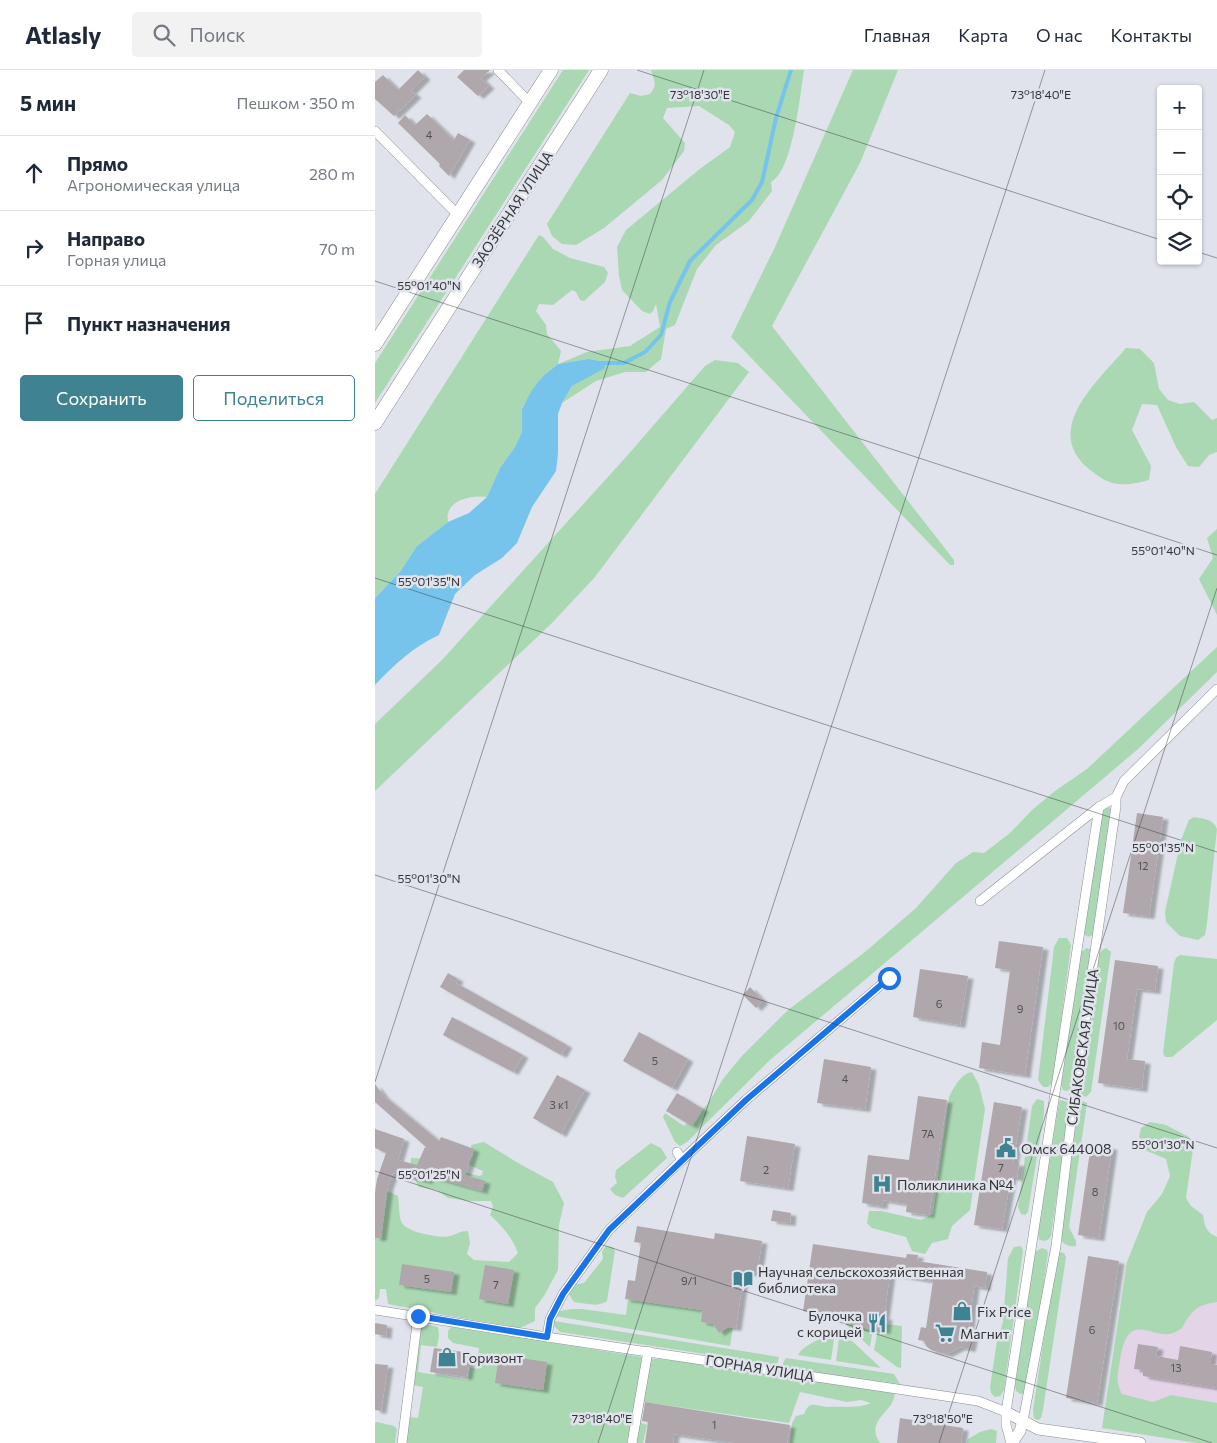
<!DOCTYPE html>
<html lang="ru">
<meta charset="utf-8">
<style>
:root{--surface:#fff;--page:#f2f2f3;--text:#1f2937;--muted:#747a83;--line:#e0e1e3;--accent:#3f8392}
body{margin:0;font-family:Commissioner,sans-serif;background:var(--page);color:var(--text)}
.controls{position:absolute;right:15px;top:15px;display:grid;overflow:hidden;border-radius:5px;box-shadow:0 1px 4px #0004}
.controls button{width:45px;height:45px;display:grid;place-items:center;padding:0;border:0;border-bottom:1px solid var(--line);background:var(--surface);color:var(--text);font:25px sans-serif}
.stop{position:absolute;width:15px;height:15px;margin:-11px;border:4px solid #1a73e8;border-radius:50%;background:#fff}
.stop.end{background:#1a73e8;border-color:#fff;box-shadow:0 1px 5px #0008}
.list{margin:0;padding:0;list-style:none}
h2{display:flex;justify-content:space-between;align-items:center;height:65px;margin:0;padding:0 20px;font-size:21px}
h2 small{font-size:16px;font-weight:400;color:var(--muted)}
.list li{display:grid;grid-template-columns:32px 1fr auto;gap:15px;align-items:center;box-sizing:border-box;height:75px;padding:0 20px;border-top:1px solid var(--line)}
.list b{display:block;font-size:19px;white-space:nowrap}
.list p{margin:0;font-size:16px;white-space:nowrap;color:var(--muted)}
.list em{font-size:16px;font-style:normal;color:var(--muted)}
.actions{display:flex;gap:10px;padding:15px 20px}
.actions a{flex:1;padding:11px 0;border:1px solid var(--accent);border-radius:5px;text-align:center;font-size:18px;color:var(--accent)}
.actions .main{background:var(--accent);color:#fff}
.icon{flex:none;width:28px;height:28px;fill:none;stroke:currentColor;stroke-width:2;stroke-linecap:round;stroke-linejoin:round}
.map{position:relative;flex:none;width:842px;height:1373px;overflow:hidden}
header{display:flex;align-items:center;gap:30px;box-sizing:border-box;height:70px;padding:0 25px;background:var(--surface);border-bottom:1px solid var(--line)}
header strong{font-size:24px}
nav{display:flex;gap:28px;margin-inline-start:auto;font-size:18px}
.search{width:350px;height:45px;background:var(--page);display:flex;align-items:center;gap:12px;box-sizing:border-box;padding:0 18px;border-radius:5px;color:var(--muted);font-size:19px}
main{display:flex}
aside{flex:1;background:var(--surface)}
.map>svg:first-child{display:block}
</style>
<header>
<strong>Atlasly</strong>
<div class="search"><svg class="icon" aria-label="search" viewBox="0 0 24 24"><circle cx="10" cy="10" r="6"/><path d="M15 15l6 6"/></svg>Поиск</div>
<nav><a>Главная</a><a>Карта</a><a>О нас</a><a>Контакты</a></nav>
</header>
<main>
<aside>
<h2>5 мин<small>Пешком · 350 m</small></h2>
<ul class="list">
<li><svg class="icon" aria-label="ahead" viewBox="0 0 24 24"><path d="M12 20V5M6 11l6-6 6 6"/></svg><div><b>Прямо</b><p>Агрономическая улица</p></div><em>280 m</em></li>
<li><svg class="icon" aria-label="right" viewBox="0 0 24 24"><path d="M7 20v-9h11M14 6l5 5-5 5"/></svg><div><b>Направо</b><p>Горная улица</p></div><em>70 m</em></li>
<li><svg class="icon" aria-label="arrive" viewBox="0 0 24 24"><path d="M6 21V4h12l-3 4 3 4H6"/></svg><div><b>Пункт назначения</b></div></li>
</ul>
<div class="actions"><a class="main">Сохранить</a><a>Поделиться</a></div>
</aside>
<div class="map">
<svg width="842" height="1373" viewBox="0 0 842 1373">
<defs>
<filter id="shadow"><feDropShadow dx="5.5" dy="3" stdDeviation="1" flood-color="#0004"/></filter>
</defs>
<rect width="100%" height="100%" fill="#e0e3eb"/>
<polygon fill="#e3d4e7" points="752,1192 842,1206 842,1373 822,1373 727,1358"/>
<g fill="#aad8b3">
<polygon points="188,0 214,0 0,333 0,293"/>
<path d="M276,0H429C425,25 418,101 396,112L397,121L374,151L341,175L322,199L300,255L291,259L286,289L271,302H250L221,311L187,333L197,316L211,307L213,289L183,294L168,306L147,338V362L140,377L125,398L112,427C100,425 76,428 73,444C72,446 73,449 73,452L42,476L25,502L0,528V424L164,165L168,167L178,179L195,188L229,197L233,203L230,212L209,231L205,230L201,222L197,220L178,235L164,234L161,241L171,255L172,264L186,281L183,294L212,282L255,276L285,257L281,234L278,241L275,244L267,241L247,220L244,206L242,177L251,160L326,98L355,77L360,62L354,55L324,36L292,38L288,48L310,73L309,81L287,110L229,158L201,175L187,174L177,166L172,154L255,23L266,26L275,24C283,14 279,11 276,0Z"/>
<polygon points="478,0 523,0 485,93 397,256 579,490 579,495 575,495 356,267 400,177"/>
<path d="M751,278L765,279L779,293L784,319L793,330L805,334L819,332L837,350L842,348V382L834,385L824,397L813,396L801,377L782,335L767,334L757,360L776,396L774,410C748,417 735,417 714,399C666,359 724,310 751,278Z"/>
<polygon points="340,290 363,293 374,302 220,507 177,553 0,721 0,654 67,590 251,387 330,296"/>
<polygon points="842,459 842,545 824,509 838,488 832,468"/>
<polygon points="842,577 842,602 762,680 395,990 312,1072 305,1076 300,1072 288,1047 290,1043 309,1056 332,1035 348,1009 366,987 413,940 490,882 541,838 581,793 598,782 609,783 635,763 657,740 680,721 712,699"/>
<polygon points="733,737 736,739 720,860 718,865 713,867 709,864 727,743 729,739"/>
<path d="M819,747C830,749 838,749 842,759L832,853L830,865L823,870L805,866L791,852L790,842L806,770L814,750Z"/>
<polygon points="684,868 692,868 696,875 678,1012 673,1017 668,1017 663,1010 679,877"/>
<polygon points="712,878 717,880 697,1017 695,1020 691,1021 688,1020 686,1015 706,882"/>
<polygon points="731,878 736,882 716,1022 711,1027 704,1024 705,1013 722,896 725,882"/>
<polygon points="805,885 842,889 842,950 797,987 790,987 788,983 799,893 801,888"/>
<path d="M597,1002L604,1015L610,1039L595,1140L577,1156L573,1169L557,1173L550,1184L537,1181L531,1167L497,1158L492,1153L494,1141H506L546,1150L558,1144L574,1027C579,1018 585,1004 597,1002Z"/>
<polygon points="662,1029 669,1031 669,1043 653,1142 650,1145 646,1144 643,1137 657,1036"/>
<polygon points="686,1030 693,1032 695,1035 676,1166 673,1170 668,1171 664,1169 663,1164 684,1032"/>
<path d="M707,1031L712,1033L694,1157L701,1171V1176C693,1177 690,1175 685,1169L700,1048L704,1033Z"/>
<path d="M775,1052L791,1055L814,1067L818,1079L811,1128L816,1136L828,1145C830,1157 831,1162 842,1167V1232C825,1235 821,1236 811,1251C809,1254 807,1259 804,1260C780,1277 754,1233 745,1290C743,1305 740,1310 747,1324L778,1332L796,1325L842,1333V1373H822L727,1358L752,1192L772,1142L787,1124L795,1106L791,1089L772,1081L764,1067L766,1058Z"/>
<path d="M109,1072L143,1093L178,1112L189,1133L184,1155L183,1200L169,1226L160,1238V1251L145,1258L63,1244C47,1238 30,1238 13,1234L11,1219H5L4,1228L0,1231V1166L8,1119L23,1126C24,1132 24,1149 27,1153C32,1162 65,1169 75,1166C83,1164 84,1161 93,1161L95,1173L92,1184L99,1190L134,1192L143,1183C137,1167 128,1157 115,1145L118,1136L116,1131H94L73,1128L61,1120L44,1117L35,1101L36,1088L58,1089L82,1100L104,1106L107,1105L108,1101L94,1095L93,1089L98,1086L96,1075Z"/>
<polygon points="276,1073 286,1078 292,1088 248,1128 240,1125 235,1119 242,1113 240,1107 241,1100"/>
<path d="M231,1176L238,1177L240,1181L232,1231C223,1238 209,1233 199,1232L193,1223L198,1215L209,1213L228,1189L227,1181Z"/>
<polygon points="646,1176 648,1181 629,1320 625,1326 620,1327 616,1323 615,1317 622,1271 628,1252 633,1188 639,1177"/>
<polygon points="667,1178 672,1180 673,1183 654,1321 650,1324 645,1324 641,1321 640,1316 660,1182"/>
<polygon points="685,1182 689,1183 691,1187 668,1340 666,1348 663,1350 659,1348 658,1340 681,1188 682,1183"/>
<polygon points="253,1229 327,1240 326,1252 338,1254 344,1263 353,1257 358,1257 355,1276 180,1246 185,1241 196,1239 207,1239 251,1245"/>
<polygon points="179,1251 404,1287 402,1295 185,1262 179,1256"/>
<path d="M49,1254L63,1257L64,1266L62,1277L46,1275L43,1302L93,1310L95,1297L102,1299L104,1278L78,1273L73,1268V1261L76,1257L267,1287L260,1342L274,1289H285L519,1320C524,1341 488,1348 505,1373H415L417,1353L421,1346L429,1344C431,1341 431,1337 436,1335C441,1334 447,1337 452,1337C466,1336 483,1339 496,1333L486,1330L472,1332L425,1322L414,1353L269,1332L266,1353L272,1355L268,1373H30L34,1347L43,1348L48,1317L37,1315L44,1256Z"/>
<polygon points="511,1254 527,1256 526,1298 522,1297 499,1280 503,1260 509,1261"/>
<polygon points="471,1255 498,1259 495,1277"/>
<path d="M450,1267L459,1269L456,1290L423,1285C428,1276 440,1271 450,1267Z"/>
<polygon points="464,1269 477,1271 506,1298 461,1291"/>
<polygon points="411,1288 519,1304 525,1314 410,1297 408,1296 408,1293"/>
<polygon points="2,1352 19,1356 22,1359 20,1373 0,1373 0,1353"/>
<polygon points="616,1359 622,1361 621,1373 592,1373 593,1369 605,1362"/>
</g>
<path fill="#76c3ec" d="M213,289L229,292L230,298L197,316L187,333L183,344V383L181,401L157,437L142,473L127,488L100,505L80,524L64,565C38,577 19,595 0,615V528L25,502L42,476L73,452L94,443L112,427L125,398L140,377L147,362V339L157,320L168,306L183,294Z"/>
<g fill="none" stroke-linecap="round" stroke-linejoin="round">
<polyline stroke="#76c3ec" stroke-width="4" points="226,293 249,293 270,282 286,265 295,232 315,191 377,130 387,112 401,48 416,0"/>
</g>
<g fill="#afa7ab" filter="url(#shadow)">
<polygon points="43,0 50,7 36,21 41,25 19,46 0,29 0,12 8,5 23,20"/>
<polygon points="89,0 115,0 106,8 114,16 103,26 82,7"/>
<polygon points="52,44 79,70 83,63 95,70 74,106 64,96 65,94 23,53 30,45 40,55"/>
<polygon points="762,743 788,747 774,846 748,843"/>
<polygon points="624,871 668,877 650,1005 604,998 607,972 625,975 635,900 620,898"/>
<polygon points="740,890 783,896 780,921 762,919 752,989 770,991 767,1019 723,1013"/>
<polygon points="545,899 593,906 585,955 538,947"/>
<polygon points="73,903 83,909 81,913 192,975 186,985 65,917"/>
<polygon points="375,917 388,931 381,938 368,925"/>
<polygon points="77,947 148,985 138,1002 68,965"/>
<polygon points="264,962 313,989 297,1018 248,991"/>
<polygon points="449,989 496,997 490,1039 442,1033"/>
<polygon points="182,1005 210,1020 186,1064 158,1048"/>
<polygon points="0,1014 9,1026 64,1071 66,1067 99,1079 90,1105 110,1111 107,1121 54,1106 52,1111 18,1103 13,1116 6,1168 0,1168 0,1122 2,1109 11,1083 0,1078 0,1059 29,1069 23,1090 42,1095 50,1077 52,1078 0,1032"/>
<polygon points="302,1023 328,1039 317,1056 291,1041"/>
<polygon points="543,1026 572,1030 554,1145 531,1142 532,1134 508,1130 507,1136 487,1133 493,1085 534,1090"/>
<polygon points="619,1032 647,1037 638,1093 644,1093 642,1108 636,1107 627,1159 599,1155"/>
<polygon points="372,1066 420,1074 413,1118 365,1111"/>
<polygon points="716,1074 737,1077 724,1168 703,1165"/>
<polygon points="398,1140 416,1143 415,1153 396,1151"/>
<polygon points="262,1156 339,1169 340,1163 387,1171 382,1204 369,1202 361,1258 353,1257 344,1263 338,1254 326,1252 327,1240 250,1229 253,1210 260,1211 266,1173 259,1172"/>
<polygon points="438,1174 531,1188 532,1184 543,1185 542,1191 612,1202 610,1218 599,1216 593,1264 598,1265 595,1279 585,1277 572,1284 567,1283 556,1280 551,1276 549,1271 543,1270 546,1257 551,1258 558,1211 515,1204 509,1247 512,1247 510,1261 471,1255 472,1248 428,1241"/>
<polygon points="713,1186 744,1191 722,1333 691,1328"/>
<polygon points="27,1194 79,1202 76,1222 24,1215"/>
<polygon points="110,1195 139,1200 133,1234 104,1229"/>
<polygon points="0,1253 12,1255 11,1266 0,1264"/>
<polygon points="763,1274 783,1277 781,1286 803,1290 805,1276 837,1282 835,1294 842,1295 842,1318 768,1306 768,1300 759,1299"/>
<polygon points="59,1278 96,1283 92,1307 55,1302"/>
<polygon points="124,1285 172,1292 168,1320 120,1313"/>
<polygon points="0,1294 13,1295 6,1341 0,1340"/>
<polygon points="270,1332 415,1355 412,1373 360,1373 299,1364 298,1373 270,1373 273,1352 267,1351"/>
<polygon points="525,1348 588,1358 586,1373 522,1373"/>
</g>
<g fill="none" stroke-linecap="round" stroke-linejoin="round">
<defs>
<g id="minor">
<polyline points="123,0 154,32"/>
<polyline points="0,61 82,144"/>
<polyline points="605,831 724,737 741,727 749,711 842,619"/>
<polyline points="307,1090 371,1030 514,908"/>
<polyline points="0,1240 172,1267 603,1331 631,1342"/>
<polyline points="172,1267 175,1249 188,1224 234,1160 307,1090 302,1082"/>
<polyline points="648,1351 681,1176 699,1027 741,736 741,727"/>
<polyline points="27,1373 43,1246"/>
<polyline points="257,1373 273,1281"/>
<polyline points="636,1373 631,1355 631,1342 724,737"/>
</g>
<g id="tertiary">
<polyline points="631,1342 663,1359 765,1373"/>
<polyline points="637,1373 645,1361 648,1351"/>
</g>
<g id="secondary">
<polyline points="0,274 176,0"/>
<polyline points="0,353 226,0"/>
</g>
</defs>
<use href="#minor" stroke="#8b8e95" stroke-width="10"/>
<use href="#tertiary" stroke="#8b8e95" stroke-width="12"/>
<use href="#secondary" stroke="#8b8e95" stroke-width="15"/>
<use href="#minor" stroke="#fff" stroke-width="9"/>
<use href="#tertiary" stroke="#fff" stroke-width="11"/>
<use href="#secondary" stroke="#fff" stroke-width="14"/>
</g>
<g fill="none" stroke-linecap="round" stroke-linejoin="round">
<polyline stroke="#1a73e8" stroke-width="6" points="43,1246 172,1267 175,1249 188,1224 234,1160 371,1030 514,908"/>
</g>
<path fill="none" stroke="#333437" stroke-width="1" stroke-opacity="0.45" d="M262,0L786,170M823,182L842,188M0,211L842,485M0,508L842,782M0,805L842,1078M0,1012L329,0M0,1101L837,1373M223,1373L670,0M564,1373L842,518"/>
<defs>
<symbol id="civic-bare" viewBox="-9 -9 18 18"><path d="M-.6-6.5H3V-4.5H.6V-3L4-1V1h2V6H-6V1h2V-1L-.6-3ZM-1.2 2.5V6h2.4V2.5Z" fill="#3f8392" stroke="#e0e3eb" stroke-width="2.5" paint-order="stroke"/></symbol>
<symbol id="hospital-bare" viewBox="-9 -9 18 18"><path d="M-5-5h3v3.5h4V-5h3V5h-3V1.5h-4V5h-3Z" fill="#3f8392" stroke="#e0e3eb" stroke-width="2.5" paint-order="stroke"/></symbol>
<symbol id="library-bare" viewBox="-9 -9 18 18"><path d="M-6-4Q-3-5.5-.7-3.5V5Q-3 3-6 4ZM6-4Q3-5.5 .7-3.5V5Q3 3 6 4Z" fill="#3f8392" stroke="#e0e3eb" stroke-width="2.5" paint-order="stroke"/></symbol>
<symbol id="shop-bare" viewBox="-9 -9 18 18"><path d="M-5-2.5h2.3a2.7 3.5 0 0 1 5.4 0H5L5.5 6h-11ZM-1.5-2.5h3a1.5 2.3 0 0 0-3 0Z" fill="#3f8392" stroke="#e0e3eb" stroke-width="2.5" paint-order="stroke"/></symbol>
<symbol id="restaurant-bare" viewBox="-9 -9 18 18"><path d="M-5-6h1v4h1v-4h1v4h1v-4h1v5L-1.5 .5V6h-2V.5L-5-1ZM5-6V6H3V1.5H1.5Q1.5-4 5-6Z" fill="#3f8392" stroke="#e0e3eb" stroke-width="2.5" paint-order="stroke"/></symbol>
<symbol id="supermarket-bare" viewBox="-9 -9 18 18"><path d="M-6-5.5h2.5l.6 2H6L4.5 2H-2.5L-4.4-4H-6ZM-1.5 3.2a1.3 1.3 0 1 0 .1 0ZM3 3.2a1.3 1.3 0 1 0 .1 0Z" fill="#3f8392" stroke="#e0e3eb" stroke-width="2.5" paint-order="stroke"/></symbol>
</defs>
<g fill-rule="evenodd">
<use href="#civic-bare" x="617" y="1064" width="28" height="28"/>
<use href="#hospital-bare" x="493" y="1100" width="28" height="28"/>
<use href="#library-bare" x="354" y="1195" width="28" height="28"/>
<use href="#shop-bare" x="573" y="1227" width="28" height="28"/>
<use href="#restaurant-bare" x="488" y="1239" width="28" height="28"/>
<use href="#supermarket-bare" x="556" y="1249" width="28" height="28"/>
<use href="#shop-bare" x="58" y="1273" width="28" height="28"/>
</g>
<g text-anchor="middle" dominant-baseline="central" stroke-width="5" stroke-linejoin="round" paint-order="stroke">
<g font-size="11" fill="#525154">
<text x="54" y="64">4</text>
<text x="768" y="795">12</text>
<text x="564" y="933">6</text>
<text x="645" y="938">9</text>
<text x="744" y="955">10</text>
<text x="280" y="990">5</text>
<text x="470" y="1008">4</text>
<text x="184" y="1034">3 к1</text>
<text x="553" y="1063">7А</text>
<text x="626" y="1097">7</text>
<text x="391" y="1099">2</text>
<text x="720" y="1121">8</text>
<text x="52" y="1208">5</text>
<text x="314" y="1210">9/1</text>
<text x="121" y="1214">7</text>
<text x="717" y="1259">6</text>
<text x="801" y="1297">13</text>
<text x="339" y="1354">1</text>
</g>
<g font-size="14" fill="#333437" stroke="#e0e3eb">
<text transform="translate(137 139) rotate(-57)">ЗАОЗЁРНАЯ УЛИЦА</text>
<text transform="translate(707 977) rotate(-82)">СИБАКОВСКАЯ УЛИЦА</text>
<text transform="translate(385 1298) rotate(9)">ГОРНАЯ УЛИЦА</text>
</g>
<g font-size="14" fill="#333437" stroke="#e0e3eb" text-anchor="start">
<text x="646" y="1078">Омск 644008</text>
<text x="522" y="1114">Поликлиника №4</text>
<text x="383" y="1201">Научная сельскохозяйственная<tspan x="383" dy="16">библиотека</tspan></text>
<text x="602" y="1241">Fix Price</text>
<text x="487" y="1245" text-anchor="end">Булочка<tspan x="487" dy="16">с корицей</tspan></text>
<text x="585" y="1263">Магнит</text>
<text x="87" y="1287">Горизонт</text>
</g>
</g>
<g font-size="12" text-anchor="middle" fill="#333437" stroke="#e0e3eb" stroke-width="5" stroke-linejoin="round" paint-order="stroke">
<text x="325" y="29">73°18'30"E</text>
<text x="666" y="29">73°18'40"E</text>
<text x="54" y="220">55°01'40"N</text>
<text x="788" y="485">55°01'40"N</text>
<text x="54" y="516">55°01'35"N</text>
<text x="788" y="782">55°01'35"N</text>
<text x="54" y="813">55°01'30"N</text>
<text x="788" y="1079">55°01'30"N</text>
<text x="54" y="1109">55°01'25"N</text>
<text x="227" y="1353">73°18'40"E</text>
<text x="568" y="1353">73°18'50"E</text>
</g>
</svg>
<div class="controls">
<button>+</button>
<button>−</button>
<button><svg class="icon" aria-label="locate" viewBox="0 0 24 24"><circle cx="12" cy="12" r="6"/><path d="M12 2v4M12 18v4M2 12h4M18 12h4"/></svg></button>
<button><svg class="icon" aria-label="layers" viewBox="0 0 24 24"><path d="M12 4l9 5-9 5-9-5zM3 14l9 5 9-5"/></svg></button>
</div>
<div class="stop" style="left:514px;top:908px"></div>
<div class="stop end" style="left:43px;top:1246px"></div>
</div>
</main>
